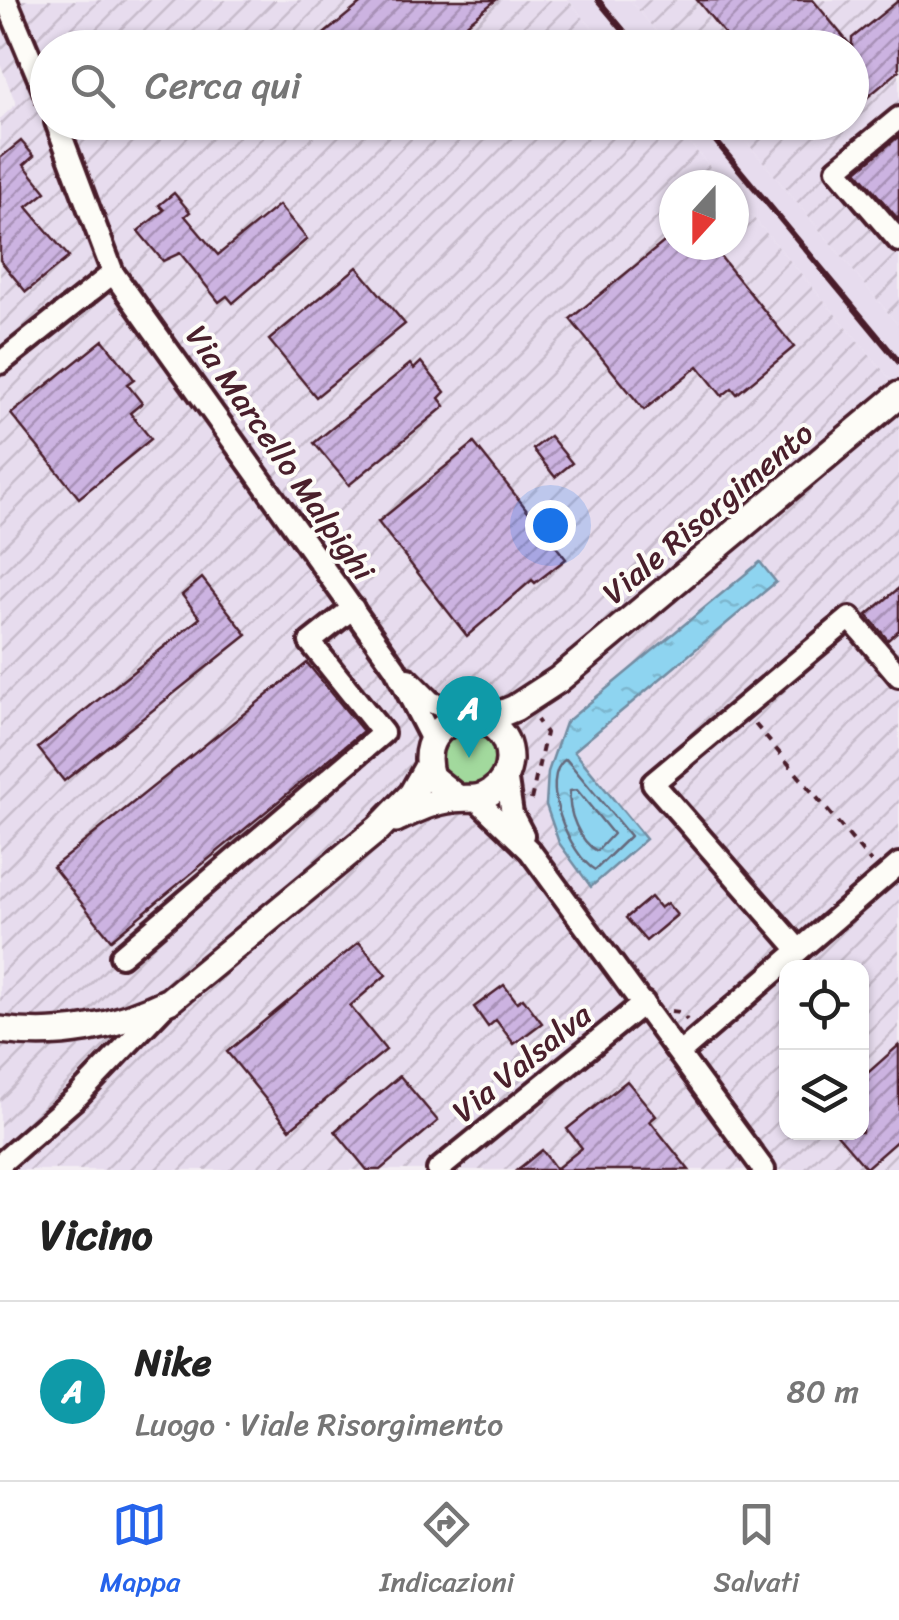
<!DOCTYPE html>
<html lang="it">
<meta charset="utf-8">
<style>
:root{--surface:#fff;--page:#f6f6f6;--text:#222;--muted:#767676;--line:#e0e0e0;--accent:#2563eb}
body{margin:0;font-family:Sriracha,sans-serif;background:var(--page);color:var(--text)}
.controls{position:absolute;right:30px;bottom:30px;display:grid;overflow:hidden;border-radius:20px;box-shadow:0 2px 8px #0004}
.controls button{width:90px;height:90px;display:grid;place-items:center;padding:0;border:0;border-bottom:2px solid var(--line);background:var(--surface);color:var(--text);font:50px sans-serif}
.compass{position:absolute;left:659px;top:170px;width:90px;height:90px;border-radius:50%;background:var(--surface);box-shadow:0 2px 8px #0004;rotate:201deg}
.you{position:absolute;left:550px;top:525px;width:35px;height:35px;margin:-25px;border:8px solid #fff;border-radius:50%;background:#1a73e8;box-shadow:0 0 0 15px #1a73e833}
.badge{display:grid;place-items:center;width:65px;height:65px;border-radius:50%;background:var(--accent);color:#fff;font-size:32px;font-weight:700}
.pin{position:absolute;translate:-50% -82px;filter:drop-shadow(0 2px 5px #0008)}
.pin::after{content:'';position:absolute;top:52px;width:35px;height:30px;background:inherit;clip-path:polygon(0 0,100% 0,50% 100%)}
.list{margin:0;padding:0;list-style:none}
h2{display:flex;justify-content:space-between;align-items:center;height:130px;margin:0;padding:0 40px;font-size:42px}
h2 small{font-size:32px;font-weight:400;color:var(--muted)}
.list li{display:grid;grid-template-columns:65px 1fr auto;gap:30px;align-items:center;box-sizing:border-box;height:180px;padding:0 40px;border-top:2px solid var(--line)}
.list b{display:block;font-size:38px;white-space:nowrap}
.list p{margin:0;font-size:32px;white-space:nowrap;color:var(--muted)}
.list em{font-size:32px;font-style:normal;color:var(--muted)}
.icon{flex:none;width:55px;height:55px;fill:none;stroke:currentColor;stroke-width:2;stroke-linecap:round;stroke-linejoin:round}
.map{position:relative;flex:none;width:899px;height:1170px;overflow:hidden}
.search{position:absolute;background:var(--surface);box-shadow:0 2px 8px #0004;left:30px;right:30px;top:30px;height:110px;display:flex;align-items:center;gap:25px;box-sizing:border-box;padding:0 35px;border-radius:55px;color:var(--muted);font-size:38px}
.sheet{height:310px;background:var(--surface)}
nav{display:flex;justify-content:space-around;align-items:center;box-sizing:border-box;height:140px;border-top:2px solid var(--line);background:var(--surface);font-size:28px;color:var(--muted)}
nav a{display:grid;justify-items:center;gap:5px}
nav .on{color:var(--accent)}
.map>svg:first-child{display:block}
</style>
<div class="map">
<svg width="899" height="1170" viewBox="0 0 899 1170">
<defs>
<pattern id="industrial-furrows" width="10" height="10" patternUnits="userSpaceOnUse" patternTransform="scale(2.5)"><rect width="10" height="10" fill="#e7dcee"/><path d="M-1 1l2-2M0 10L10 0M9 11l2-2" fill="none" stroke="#c8bccc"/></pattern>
<pattern id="water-ripples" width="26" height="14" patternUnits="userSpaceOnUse" patternTransform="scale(2.5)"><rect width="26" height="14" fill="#8ed4f0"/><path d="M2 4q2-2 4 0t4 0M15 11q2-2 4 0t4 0" fill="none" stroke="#7cb6ce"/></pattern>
<pattern id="building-hatch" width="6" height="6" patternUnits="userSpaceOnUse" patternTransform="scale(2.5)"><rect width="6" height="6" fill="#ccb3e1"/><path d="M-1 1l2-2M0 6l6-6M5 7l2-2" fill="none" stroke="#a891b7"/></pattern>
</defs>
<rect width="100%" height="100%" fill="#f3edf3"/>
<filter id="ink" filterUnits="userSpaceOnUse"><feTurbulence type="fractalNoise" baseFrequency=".01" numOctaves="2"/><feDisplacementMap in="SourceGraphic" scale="20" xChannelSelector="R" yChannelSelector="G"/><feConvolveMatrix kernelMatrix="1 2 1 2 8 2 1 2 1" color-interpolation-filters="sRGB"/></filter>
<g filter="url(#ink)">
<g fill="#e7dcee">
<polygon points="568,0 630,0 669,47 609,47"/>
<polygon points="672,123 731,123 899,326 899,389 734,195 734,185 726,185"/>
</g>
<g fill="url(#industrial-furrows)" fill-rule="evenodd">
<path d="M0,0H568L609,47L48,48V122L672,123L726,185H674V245H734V195L899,389V1170H0V119L16,104L0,63ZM786,968H862V1132H786Z"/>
<polygon points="630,0 899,0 899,326 731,123 852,122 852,48 669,47"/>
</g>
<path fill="#a2d99d" stroke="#767c64" stroke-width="2.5" d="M478,728L500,751L493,781L464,792L439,774C440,739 444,735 478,728Z"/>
<polygon fill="url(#water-ripples)" stroke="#738ca1" stroke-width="2.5" points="760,562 776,582 574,751 646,839 591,887 559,843 546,805 548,772 565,723"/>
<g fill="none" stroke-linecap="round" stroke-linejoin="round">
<g stroke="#65677a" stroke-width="2.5">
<path d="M566,759L630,836L595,870C570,856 537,778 566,759Z"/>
<path d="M577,790L613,834L597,851C580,842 567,812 570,791Z"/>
</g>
</g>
<g fill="url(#building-hatch)" stroke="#4a1f2b" stroke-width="2.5">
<polygon points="365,0 496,0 437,48 307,48"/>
<polygon points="697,0 813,0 852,47 852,38 899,0 899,71 852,110 852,48 736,48"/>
<polygon points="899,136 899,220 857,171"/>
<polygon points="21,141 34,156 24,165 46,192 27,207 69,257 26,292 0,260 0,158"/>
<polygon points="174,193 190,212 185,216 218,255 279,205 307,239 233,303 227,296 219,302 180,253 163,261 138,231 164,210 159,205"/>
<polygon points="674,234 674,245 711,245 794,347 737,394 732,388 722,396 698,366 644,410 570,319"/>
<polygon points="357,267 405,324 316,397 269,340"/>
<polygon points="103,340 134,379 127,384 142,403 130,413 151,439 79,498 11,414"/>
<polygon points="421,362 445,392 439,398 445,406 349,485 314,443 410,364 414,369"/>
<polygon points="550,436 572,463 555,477 533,449"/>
<polygon points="474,443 566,559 535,583 532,580 467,636 378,522"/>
<polygon points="202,578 247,635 64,781 38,748 200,618 182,595"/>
<polygon points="899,588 899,630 888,640 867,615"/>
<polygon points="307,663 363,731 111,940 53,867"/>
<polygon points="651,897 660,908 667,903 677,915 646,941 626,918"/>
<polygon points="359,942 386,975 350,1006 386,1050 290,1129 227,1052"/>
<polygon points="504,985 517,1002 523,998 542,1023 514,1044 496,1020 488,1027 474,1007"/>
<polygon points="899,1045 899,1139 866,1168 835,1132 862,1132 862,1078"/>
<polygon points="400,1076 438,1121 380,1170 367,1170 335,1131"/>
<polygon points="627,1081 656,1116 650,1121 689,1170 517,1170 542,1150 556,1169 582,1148 567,1129"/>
</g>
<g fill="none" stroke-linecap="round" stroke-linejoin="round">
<defs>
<g id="minor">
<polyline points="6,0 48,100"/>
<polyline points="899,118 837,169 899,241"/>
<polyline points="56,122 113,273 395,668 432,740"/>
<polyline points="0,363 113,273"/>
<polyline points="408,679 431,702 468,718"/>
<polyline points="506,774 512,814 523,835"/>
<polyline points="476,799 530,851 764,1170"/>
<polyline points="799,950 653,783 850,618 899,676"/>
<polyline points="121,956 383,733 310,642 353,608"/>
<polyline points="680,1053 899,864"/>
<polyline points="0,1164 78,1096 164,1006"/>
<polyline points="438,1170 644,1003"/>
</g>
<g id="major">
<polyline points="483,721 515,708 558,680 899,395"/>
<path d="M396,819C415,810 433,801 454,799C468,797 478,801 491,792C502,785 508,773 509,760C510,699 410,708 431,777L457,798"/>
<path d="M0,1030C61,1038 113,1028 169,1001L379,828L412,794L428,766"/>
</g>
</defs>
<use href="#minor" stroke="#4a1f2b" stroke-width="28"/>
<use href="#major" stroke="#4a1f2b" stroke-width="32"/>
<g stroke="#4a1f2b" stroke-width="4" stroke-dasharray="8 8" stroke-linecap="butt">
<polyline points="755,724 871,862"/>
<polyline points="531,800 546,733 537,720"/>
<polyline points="671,1011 680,1012 687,1020"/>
</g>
<use href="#minor" stroke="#fdfcf7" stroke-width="20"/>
<use href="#major" stroke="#fdfcf7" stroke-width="25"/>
<g stroke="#4a1f2b" stroke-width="6">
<polyline points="598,0 638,48"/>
<polyline points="700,122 899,362"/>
</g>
</g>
</g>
<g text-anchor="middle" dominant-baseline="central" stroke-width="8" stroke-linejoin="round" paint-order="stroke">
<g font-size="32" fill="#4a1f2b" stroke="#fdfcf7">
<text transform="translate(280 453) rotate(55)">Via Marcello Malpighi</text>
<text transform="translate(708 513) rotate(-40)">Viale Risorgimento</text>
<text transform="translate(522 1063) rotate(-39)">Via Valsalva</text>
</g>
</g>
</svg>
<div class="controls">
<button><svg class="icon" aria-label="locate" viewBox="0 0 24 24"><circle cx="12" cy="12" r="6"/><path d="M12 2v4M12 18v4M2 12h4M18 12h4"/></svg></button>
<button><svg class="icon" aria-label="layers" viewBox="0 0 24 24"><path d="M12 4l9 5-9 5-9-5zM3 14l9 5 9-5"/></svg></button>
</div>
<svg class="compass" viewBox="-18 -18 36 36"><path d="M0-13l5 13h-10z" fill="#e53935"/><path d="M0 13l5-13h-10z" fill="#767676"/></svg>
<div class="you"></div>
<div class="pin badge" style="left:469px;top:758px;background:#0f9aa8">A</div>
<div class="search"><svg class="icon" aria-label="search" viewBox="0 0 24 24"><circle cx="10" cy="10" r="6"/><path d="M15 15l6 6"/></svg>Cerca qui</div>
</div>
<section class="sheet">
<h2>Vicino<small></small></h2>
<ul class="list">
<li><span class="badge" style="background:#0f9aa8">A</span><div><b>Nike</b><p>Luogo · Viale Risorgimento</p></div><em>80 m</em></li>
</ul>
</section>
<nav>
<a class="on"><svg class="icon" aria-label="map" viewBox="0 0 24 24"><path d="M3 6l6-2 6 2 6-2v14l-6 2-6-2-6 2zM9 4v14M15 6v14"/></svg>Mappa</a>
<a><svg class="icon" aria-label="directions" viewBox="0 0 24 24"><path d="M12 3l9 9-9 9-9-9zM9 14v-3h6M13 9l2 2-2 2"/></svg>Indicazioni</a>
<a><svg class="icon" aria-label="saved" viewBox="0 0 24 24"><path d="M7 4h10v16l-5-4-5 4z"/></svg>Salvati</a>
</nav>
